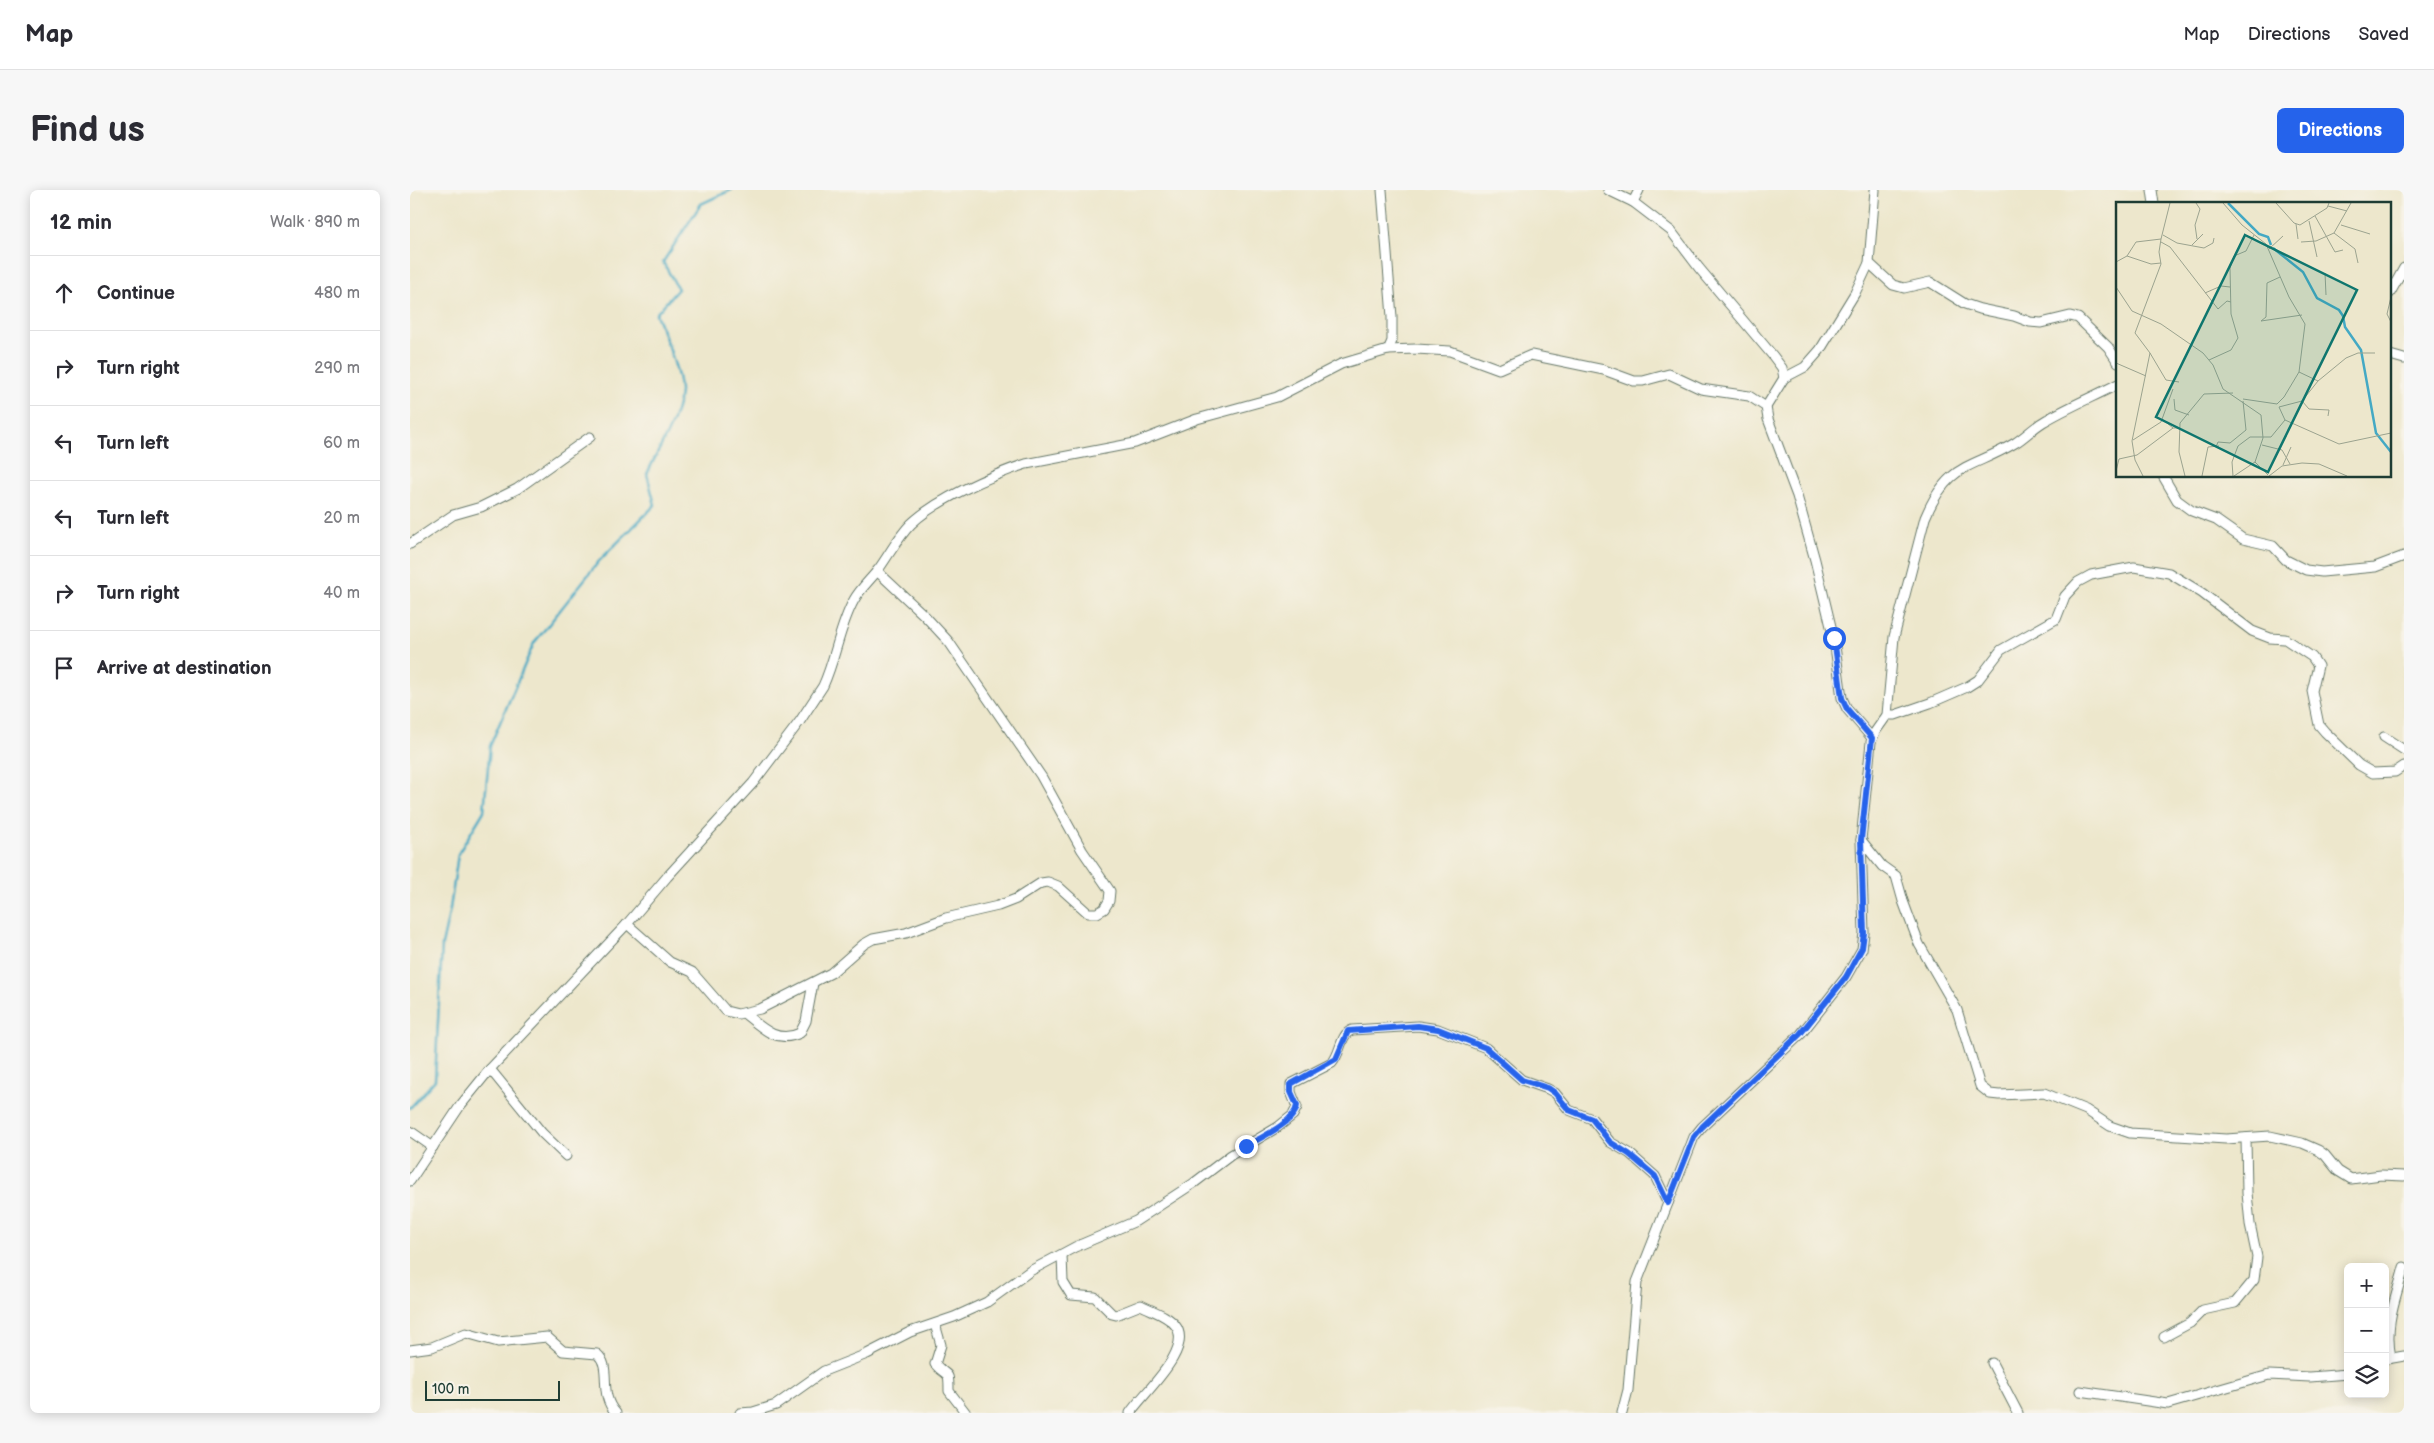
<!DOCTYPE html>
<meta charset="utf-8">
<style>
:root{--surface:#fff;--page:#f7f7f7;--text:#2b2b33;--muted:#7c7c81;--line:#e1e1e2;--accent:#2563eb}
body{margin:0;font-family:"Balsamiq Sans",sans-serif;background:var(--page);color:var(--text)}
.controls{position:absolute;right:15px;bottom:15px;display:grid;overflow:hidden;border-radius:8px;box-shadow:0 2px 12px #0003}
.controls button{width:45px;height:45px;display:grid;place-items:center;padding:0;border:0;border-bottom:1px solid var(--line);background:var(--surface);color:var(--text);font:25px sans-serif}
.scale{position:absolute;left:15px;bottom:12px;width:135px;box-sizing:border-box;padding-left:5px;border:2px solid #1f3d34;border-top:0;font-size:14px;line-height:18px;white-space:nowrap;color:#1f3d34;-webkit-text-stroke:4px #f7f3e8;paint-order:stroke}
.stop{position:absolute;width:15px;height:15px;margin:-11px;border:4px solid #2563eb;border-radius:50%;background:#fff}
.stop.end{background:#2563eb;border-color:#fff;box-shadow:0 1px 5px #0008}
.list{margin:0;padding:0;list-style:none}
h2{display:flex;justify-content:space-between;align-items:center;height:65px;margin:0;padding:0 20px;font-size:21px}
h2 small{font-size:16px;font-weight:400;color:var(--muted)}
.list li{display:grid;grid-template-columns:32px 1fr auto;gap:15px;align-items:center;box-sizing:border-box;height:75px;padding:0 20px;border-top:1px solid var(--line)}
.list b{display:block;font-size:19px;white-space:nowrap}
.list em{font-size:16px;font-style:normal;color:var(--muted)}
.icon{flex:none;width:28px;height:28px;fill:none;stroke:currentColor;stroke-width:2;stroke-linecap:round;stroke-linejoin:round}
.map{position:relative;flex:none;width:1994px;height:1223px;overflow:hidden;border-radius:8px}
header{display:flex;align-items:center;gap:30px;box-sizing:border-box;height:70px;padding:0 25px;background:var(--surface);border-bottom:1px solid var(--line)}
header strong{font-size:24px}
nav{display:flex;gap:28px;margin-inline-start:auto;font-size:18px}
.intro{display:flex;align-items:center;justify-content:space-between;box-sizing:border-box;height:120px;padding:0 30px}
h1{margin:0;font-size:35px}
.button{padding:12px 22px;border-radius:8px;background:var(--accent);color:#fff;font-size:18px;font-weight:700}
main{display:flex;gap:30px;padding:0 30px}
aside{flex:1;background:var(--surface);border-radius:8px;box-shadow:0 2px 12px #0003}
.map>svg:first-child{display:block}
</style>
<header>
<strong>Map</strong>
<nav><a>Map</a><a>Directions</a><a>Saved</a></nav>
</header>
<div class="intro"><h1>Find us</h1><a class="button">Directions</a></div>
<main>
<aside>
<h2>12 min<small>Walk · 890 m</small></h2>
<ul class="list">
<li><svg class="icon" aria-label="ahead" viewBox="0 0 24 24"><path d="M12 20V5M6 11l6-6 6 6"/></svg><div><b>Continue</b></div><em>480 m</em></li>
<li><svg class="icon" aria-label="right" viewBox="0 0 24 24"><path d="M7 20v-9h11M14 6l5 5-5 5"/></svg><div><b>Turn right</b></div><em>290 m</em></li>
<li><svg class="icon" aria-label="left" viewBox="0 0 24 24"><path d="M17 20v-9H6M10 6l-5 5 5 5"/></svg><div><b>Turn left</b></div><em>60 m</em></li>
<li><svg class="icon" aria-label="left" viewBox="0 0 24 24"><path d="M17 20v-9H6M10 6l-5 5 5 5"/></svg><div><b>Turn left</b></div><em>20 m</em></li>
<li><svg class="icon" aria-label="right" viewBox="0 0 24 24"><path d="M7 20v-9h11M14 6l5 5-5 5"/></svg><div><b>Turn right</b></div><em>40 m</em></li>
<li><svg class="icon" aria-label="arrive" viewBox="0 0 24 24"><path d="M6 21V4h12l-3 4 3 4H6"/></svg><div><b>Arrive at destination</b></div></li>
</ul>
</aside>
<div class="map">
<svg width="1994" height="1223" viewBox="0 0 1994 1223">
<rect width="100%" height="100%" fill="#f7f3e8"/>
<filter id="ink" filterUnits="userSpaceOnUse"><feTurbulence type="fractalNoise" baseFrequency=".02" numOctaves="2"/><feDisplacementMap in="SourceGraphic" scale="10" xChannelSelector="R" yChannelSelector="G"/><feConvolveMatrix kernelMatrix="1 2 1 2 8 2 1 2 1" color-interpolation-filters="sRGB"/></filter>
<filter id="wash" filterUnits="userSpaceOnUse"><feTurbulence type="fractalNoise" baseFrequency=".0096" numOctaves="4" result="noise"/><feDisplacementMap in="SourceGraphic" scale="20" xChannelSelector="R" yChannelSelector="G"/><feGaussianBlur stdDeviation="1.12" result="paint"/><feColorMatrix in="noise" values="0 0 0 0 0 0 0 0 0 0 0 0 0 0 0 0 0 1.4 0 .05"/><feComposite in="paint" operator="in"/></filter>
<g filter="url(#wash)">
<rect width="100%" height="100%" fill="#ede7cc"/>
<g fill="none" stroke-linecap="round" stroke-linejoin="round">
<path stroke="#44a9c4" stroke-width="2.5" d="M0,918L25,890L32,755L40,719L48,664L74,621L80,556L124,453L190,370L245,315L237,284C248,260 268,229 270,202C271,184 253,141 246,124L268,99L253,72L291,14L321,0"/>
</g>
</g>
<g filter="url(#ink)">
<g fill="none" stroke-linecap="round" stroke-linejoin="round">
<defs>
<g id="minor">
<polyline points="972,0 982,127 982,151 978,160"/>
<polyline points="1198,0 1223,12 1261,41 1289,78 1363,166 1372,178 1374,188 1356,217"/>
<polyline points="1742,0 1744,14"/>
<polyline points="1223,12 1229,0"/>
<polyline points="1459,73 1483,95 1494,98 1520,92 1555,114 1570,119 1604,126 1620,132 1631,133 1660,126 1668,128 1698,157 1708,172"/>
<polyline points="1980,103 1994,78"/>
<polyline points="1980,165 1994,169"/>
<polyline points="1374,188 1395,177 1410,160 1445,103 1459,73 1465,0"/>
<polyline points="1753,286 1767,310 1782,321 1806,330 1833,349 1863,356 1876,370 1896,380 1912,382 1965,377 1994,366"/>
<polyline points="0,354 43,325 71,317 107,299 180,247"/>
<polyline points="1477,525 1485,525 1520,513 1557,497 1568,490 1591,460 1646,429 1655,406 1668,392 1681,385 1724,377 1759,383 1792,403 1842,441 1860,448 1875,449 1902,467 1908,476 1902,501 1909,535 1915,542 1949,575 1963,583 1985,582 1994,576"/>
<polyline points="1974,547 1994,560"/>
<polyline points="1451,650 1472,676 1486,686 1493,711 1509,754 1547,820 1570,896 1580,904 1589,905 1634,903 1676,920 1700,936 1720,943 1816,949 1860,946 1892,953 1908,960 1915,965 1928,981 1941,989 1971,985 1994,986"/>
<polyline points="217,734 260,772 282,782 316,821 328,824 350,819 421,783 454,754 463,749 496,743 536,728 588,716 606,709 631,693 638,692 648,696 678,723 687,723 694,719 699,711 700,701 672,660 631,586 539,452 515,426 467,381"/>
<path d="M335,824C352,838 367,854 390,843L396,831L403,793"/>
<polyline points="80,879 132,943 156,966"/>
<polyline points="0,941 23,957"/>
<path d="M0,991L50,916L80,879L217,734L257,687L343,593L390,531L413,496C426,468 429,437 444,410C450,399 460,390 468,380C479,365 488,347 501,334C527,309 582,285 616,274L725,253L787,229L867,207L931,174L978,160L1006,159L1040,161L1089,179L1121,165L1194,180L1224,191H1233L1259,184L1291,199L1339,206L1356,217L1358,229L1387,306L1405,370L1424,449L1432,508L1437,519L1462,548"/>
<path d="M652,1065L653,1092L661,1105L685,1107L702,1124L706,1125L731,1115C742,1121 757,1125 765,1135C785,1159 732,1204 720,1223"/>
<path d="M525,1134L531,1155L525,1174C538,1189 539,1178 539,1201L556,1223"/>
<polyline points="1754,1147 1780,1133 1793,1120 1825,1113 1844,1090 1847,1067 1840,1034 1837,1003 1836,948"/>
<path d="M0,1160L22,1157L56,1143L88,1152L137,1147L153,1161L187,1164C203,1177 187,1203 206,1223"/>
<path d="M1981,1167C1974,1135 1986,1108 1994,1077"/>
<polyline points="1977,1169 1994,1166"/>
<polyline points="1582,1173 1608,1223"/>
<polyline points="1670,1201 1758,1214 1859,1185 1900,1187 1938,1184"/>
<path d="M330,1223L343,1222L366,1215L414,1181L457,1164L500,1142L544,1127L577,1112L620,1081L665,1057L726,1031L784,993L821,965L868,937L883,925L887,917L881,902V894L922,873C931,864 930,844 942,840L1008,836L1028,839L1076,858L1112,890L1138,899L1145,903L1159,920L1182,929L1200,952L1219,963L1245,986L1258,1013"/>
<path d="M1212,1223L1218,1200L1227,1092L1284,947L1292,937L1391,844L1436,787L1452,759L1454,743L1451,650L1461,552L1465,542L1477,525L1484,447L1515,328C1539,271 1560,280 1605,253C1615,247 1623,238 1633,232C1656,218 1683,207 1708,194"/>
</g>
</defs>
<use href="#minor" stroke="#677869" stroke-width="11"/>
<use href="#minor" stroke="#fff" stroke-width="9"/>
</g>
</g>
<g fill="none" stroke-linecap="round" stroke-linejoin="round" filter="url(#ink)">
<path stroke="#2563eb" stroke-width="6" d="M836,956C850,948 886,932 887,915L881,902V894L926,869L938,841L1008,836L1028,839L1076,858L1112,890L1138,898L1145,903L1159,920L1182,929L1200,952L1219,964L1245,986L1258,1013L1284,947L1292,937L1390,844L1436,787L1452,758L1454,743L1451,650L1462,548L1437,519L1432,508L1424,448"/>
</g>
<g transform="translate(1706 12)">
<rect width="275" height="275" fill="#ede7cc"/>
<path fill="none" stroke="#44a9c4" stroke-width="2.5" d="M112,1L143,32L152,35L155,43M157,46L187,70L201,96L223,108L227,114L229,125L245,148L260,231L275,250"/>
<path fill="none" stroke="#9ba38f" stroke-width="1" d="M80,1L84,7L79,23L81,37M107,1L126,23L150,42L173,95L189,122L183,170L168,195L161,202L127,197M160,1L178,21L184,23L211,6L213,1M212,4L231,9M199,14L219,50L227,48M193,19L201,55M180,22L182,37M225,23L254,32M218,31L239,47L242,61M47,33L61,41L88,46L97,41L98,36M45,40L54,45L102,107L111,99L115,100M185,40L200,39L218,31L235,1M76,43L87,32M153,47L167,34M11,54L35,62L45,61M0,60L11,54L20,40L45,37L54,1M209,71L210,93M164,75L151,81L150,115L145,119L186,113M0,85L16,109L45,122L87,151L97,163L107,187L145,213L147,236L139,260L118,274M89,91L105,84L114,85M275,95L271,112L275,120M34,151L50,178L63,180M93,158L115,148L122,136L115,112L114,66L118,54L130,49L138,33M0,161L30,174M183,170L202,179M58,197L59,208L73,213M186,199L193,207L213,208L212,214M163,205L169,218L223,242L275,231M163,205L186,199L202,179L230,156L242,151H259M46,217L57,226H62M17,238L45,220L57,187M146,243L166,248L174,262M100,245L102,240L114,241L130,228L127,199M139,260L152,273M167,263L175,245M0,269L3,257L21,253L57,226M27,274L19,258L16,239L34,151L19,131L45,62L43,50L45,37M69,274L63,250L64,221L88,192L117,191M86,274L92,245L103,244M117,274L116,260L122,244L134,235H155L169,218M153,274L166,264L186,261L203,262L231,274"/>
<path fill="#0f766e" fill-opacity="0.15" stroke="#0f766e" stroke-width="2.5" d="M129,33L241,88L152,270L40,215Z"/>
<rect width="275" height="275" fill="none" stroke="#1f3d34" stroke-width="2.5"/>
</g>
</svg>
<div class="controls">
<button>+</button>
<button>−</button>
<button><svg class="icon" aria-label="layers" viewBox="0 0 24 24"><path d="M12 4l9 5-9 5-9-5zM3 14l9 5 9-5"/></svg></button>
</div>
<div class="scale">100 m</div>
<div class="stop" style="left:1424px;top:448px"></div>
<div class="stop end" style="left:836px;top:956px"></div>
</div>
</main>
